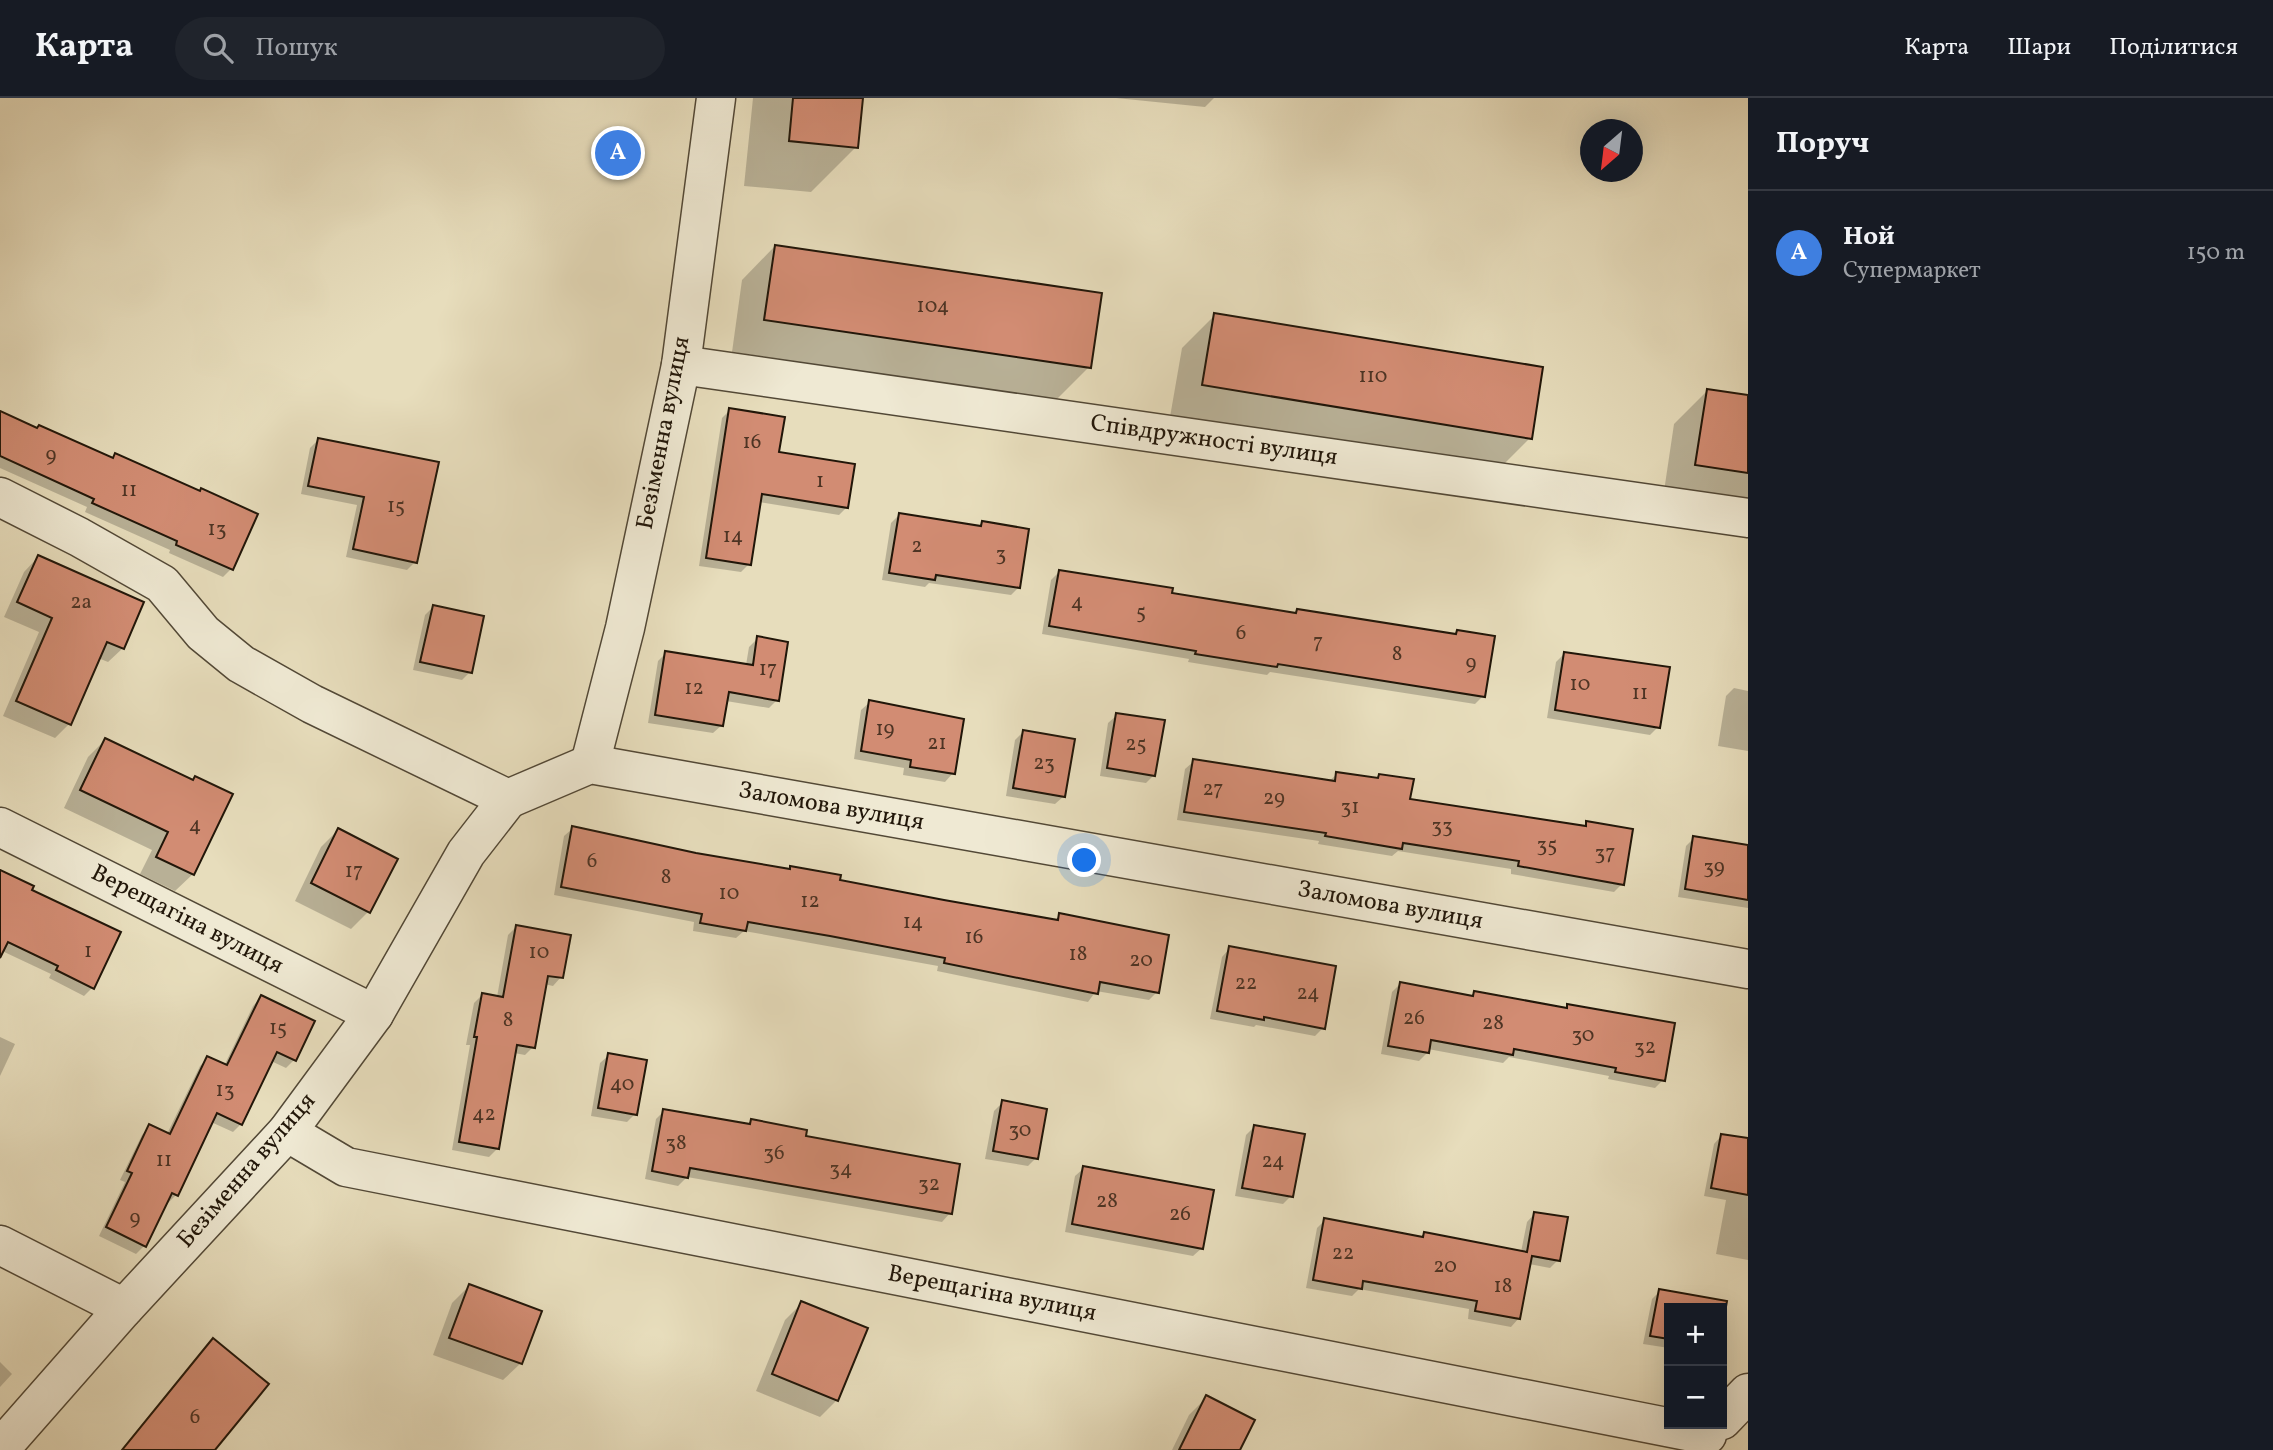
<!DOCTYPE html>
<html lang="uk">
<meta charset="utf-8">
<style>
:root{--surface:#171b24;--page:#20242c;--text:#f1f3f6;--muted:#9ea1a6;--line:#363941;--accent:#db2777}
body{margin:0;font-family:Vollkorn,serif;background:var(--page);color:var(--text)}
.controls{position:absolute;right:21px;bottom:21px;display:grid;overflow:hidden;border-radius:0px;box-shadow:0 7px 28px #0002}
.controls button{width:63px;height:63px;display:grid;place-items:center;padding:0;border:0;border-bottom:2px solid var(--line);background:var(--surface);color:var(--text);font:35px sans-serif}
.compass{position:absolute;left:1580px;top:21px;width:63px;height:63px;border-radius:50%;background:var(--surface);box-shadow:0 7px 28px #0002;rotate:208deg}
.you{position:absolute;left:1085px;top:763px;width:24px;height:24px;margin:-18px;border:5px solid #fff;border-radius:50%;background:#1a73e8;box-shadow:0 0 0 10px #1a73e833}
.badge{display:grid;place-items:center;width:46px;height:46px;border-radius:50%;background:var(--accent);color:#fff;font-size:23px;font-weight:700}
.pin{position:absolute;translate:-50% -50%;border:4px solid #fff;box-shadow:0 2px 7px #0006}
.list{margin:0;padding:0;list-style:none}
h2{display:flex;justify-content:space-between;align-items:center;height:91px;margin:0;padding:0 28px;font-size:30px}
h2 small{font-size:23px;font-weight:400;color:var(--muted)}
.list li{display:grid;grid-template-columns:46px 1fr auto;gap:21px;align-items:center;box-sizing:border-box;height:126px;padding:0 28px;border-top:2px solid var(--line)}
.list b{display:block;font-size:26px;white-space:nowrap}
.list p{margin:0;font-size:23px;white-space:nowrap;color:var(--muted)}
.list em{font-size:23px;font-style:normal;color:var(--muted)}
.icon{flex:none;width:38px;height:38px;fill:none;stroke:currentColor;stroke-width:2;stroke-linecap:round;stroke-linejoin:round}
.map{position:relative;flex:none;width:1748px;height:1352px;overflow:hidden}
header{display:flex;align-items:center;gap:42px;box-sizing:border-box;height:98px;padding:0 35px;background:var(--surface);border-bottom:2px solid var(--line)}
header strong{font-size:33px}
nav{display:flex;gap:38px;margin-inline-start:auto;font-size:24px}
.search{width:490px;height:63px;background:var(--page);display:flex;align-items:center;gap:18px;box-sizing:border-box;padding:0 24px;border-radius:38px;color:var(--muted);font-size:26px}
main{display:flex}
aside{flex:1;background:var(--surface)}
.map>svg:first-child{display:block}
</style>
<header>
<strong>Карта</strong>
<div class="search"><svg class="icon" aria-label="search" viewBox="0 0 24 24"><circle cx="10" cy="10" r="6"/><path d="M15 15l6 6"/></svg>Пошук</div>
<nav><a>Карта</a><a>Шари</a><a>Поділитися</a></nav>
</header>
<main>
<div class="map">
<svg width="1748" height="1352" viewBox="0 0 1748 1352">
<rect width="100%" height="100%" fill="#e7ddbc"/>
<filter id="stains"><feTurbulence type="fractalNoise" baseFrequency=".00286" numOctaves="4"/><feColorMatrix values="0 0 0 0 .2 0 0 0 0 .09 0 0 0 0 .02 0 0 0 .5 -.17"/></filter>
<radialGradient id="worn" r=".72"><stop offset=".6" stop-color="#630" stop-opacity="0"/><stop offset="1" stop-color="#630" stop-opacity=".3"/></radialGradient>
<g fill="#0003">
<polygon points="753,0 861,0 856,49 811,94 744,88"/>
<polygon points="1116,0 1214,0 1205,9"/>
<polygon points="775,148 1089,269 1056,302 732,254 742,182"/>
<polygon points="1215,217 1530,340 1497,373 1170,319 1182,250"/>
<polygon points="1707,293 1748,299 1748,412 1663,400 1674,326"/>
<polygon points="730,312 777,356 847,409 839,417 759,404 749,466 741,474 699,468 722,320"/>
<polygon points="0,315 111,361 115,357 231,471 223,479 169,455 170,452 85,414 87,409 0,370"/>
<polygon points="318,342 437,366 415,464 407,472 346,459 357,407 301,396 310,350"/>
<polygon points="899,417 978,429 982,425 1019,489 1011,497 929,485 925,489 882,482 891,425"/>
<polygon points="38,459 123,550 108,564 98,560 69,626 55,640 3,618 39,534 4,519 24,474"/>
<polygon points="1059,474 1170,497 1294,517 1297,513 1454,537 1457,534 1483,598 1475,606 1270,574 1267,577 1188,564 1189,561 1042,536 1051,482"/>
<polygon points="433,509 470,574 462,582 413,572 425,517"/>
<polygon points="758,540 777,602 769,610 726,603 722,627 713,635 648,625 658,563 666,555 746,567 749,549"/>
<polygon points="1564,556 1658,629 1650,637 1547,620 1556,564"/>
<polygon points="1734,590 1748,593 1748,653 1718,648 1726,598"/>
<polygon points="870,604 953,675 945,684 903,677 904,670 854,661 861,612"/>
<polygon points="1117,617 1154,677 1146,685 1100,678 1108,625"/>
<polygon points="1023,634 1064,698 1055,706 1006,698 1015,642"/>
<polygon points="105,642 192,683 193,776 175,793 140,776 152,752 64,710 88,659"/>
<polygon points="1194,663 1328,684 1337,676 1376,682 1380,678 1408,702 1583,729 1587,725 1622,786 1614,794 1511,776 1511,771 1398,753 1392,758 1318,746 1319,743 1177,722 1185,671"/>
<polygon points="573,730 696,756 788,773 791,770 838,783 1054,823 1060,817 1157,894 1149,902 1096,893 1088,904 937,873 938,868 744,833 736,840 693,833 694,824 554,797 564,738"/>
<polygon points="338,732 395,761 368,814 351,831 295,803 321,749"/>
<polygon points="1694,740 1748,754 1748,810 1678,799 1686,748"/>
<polygon points="0,774 30,793 92,890 84,898 49,880 51,876 0,852"/>
<polygon points="516,829 561,879 553,888 544,886 533,949 525,957 514,955 497,1051 489,1059 452,1052 470,947 466,947 474,905 482,897 497,899 508,837"/>
<polygon points="1230,850 1323,930 1315,938 1256,927 1254,929 1210,921 1222,859"/>
<polygon points="1400,886 1471,899 1475,895 1564,912 1568,908 1663,982 1655,990 1608,981 1609,978 1509,959 1503,965 1428,951 1427,955 1419,963 1381,956 1392,894"/>
<polygon points="261,899 294,962 286,970 271,963 241,1026 233,1034 211,1024 176,1097 168,1105 166,1104 144,1148 136,1156 99,1138 125,1084 120,1082 142,1037 150,1028 167,1036 200,968 208,960 224,968 253,908"/>
<polygon points="0,939 15,946 0,978"/>
<polygon points="609,957 635,1016 627,1024 591,1018 600,965"/>
<polygon points="1003,1004 1036,1060 1028,1068 985,1061 994,1013"/>
<polygon points="664,1013 747,1028 752,1023 804,1039 950,1115 942,1124 687,1079 678,1088 645,1081 656,1021"/>
<polygon points="1254,1029 1291,1098 1283,1106 1235,1098 1246,1037"/>
<polygon points="1722,1037 1748,1042 1748,1162 1716,1156 1726,1102 1704,1098 1714,1046"/>
<polygon points="1084,1070 1202,1150 1193,1158 1065,1134 1075,1078"/>
<polygon points="1535,1115 1558,1162 1550,1170 1529,1166 1519,1220 1511,1229 1468,1221 1469,1211 1359,1191 1352,1198 1306,1190 1317,1130 1325,1122 1420,1140 1424,1136 1521,1154 1527,1124"/>
<polygon points="469,1188 521,1265 503,1282 433,1257 452,1205"/>
<polygon points="1660,1193 1725,1204 1722,1220 1722,1210 1669,1210 1669,1250 1643,1246 1652,1201"/>
<polygon points="802,1205 837,1302 820,1319 756,1293 785,1222"/>
<polygon points="213,1243 213,1352 121,1352 196,1260"/>
<polygon points="0,1264 12,1276 0,1289"/>
<polygon points="1206,1300 1238,1352 1172,1352 1189,1317"/>
</g>
<g fill="#d28c73" stroke="#211609" stroke-width="2">
<polygon points="793,0 863,0 858,50 789,43"/>
<polygon points="775,147 1102,195 1091,270 764,222"/>
<polygon points="1214,215 1543,269 1532,341 1202,287"/>
<polygon points="1707,291 1748,297 1748,375 1695,367"/>
<polygon points="729,310 785,319 779,354 855,366 848,410 762,396 751,467 706,460"/>
<polygon points="0,313 37,330 39,327 113,360 115,355 200,393 201,390 258,416 233,472 176,447 177,443 92,405 94,401 0,358"/>
<polygon points="318,340 439,364 417,465 353,451 364,399 308,388"/>
<polygon points="899,415 981,428 982,423 1029,431 1020,490 936,477 935,482 889,475"/>
<polygon points="38,457 144,504 124,551 107,544 71,627 16,603 52,520 17,504"/>
<polygon points="1059,472 1173,490 1172,495 1296,515 1297,511 1456,536 1457,532 1495,538 1485,599 1278,566 1277,569 1195,556 1196,553 1049,528"/>
<polygon points="433,507 484,518 472,575 420,564"/>
<polygon points="757,538 788,544 779,603 729,594 723,628 655,617 665,553 753,567"/>
<polygon points="1564,554 1670,569 1660,630 1555,612"/>
<polygon points="869,602 964,621 955,676 910,669 911,662 861,653"/>
<polygon points="1116,615 1165,622 1155,678 1107,670"/>
<polygon points="1023,632 1075,641 1065,699 1013,690"/>
<polygon points="105,640 193,682 195,678 233,696 194,777 156,759 168,734 80,692"/>
<polygon points="1193,661 1335,683 1336,674 1378,680 1379,676 1414,681 1410,701 1586,728 1586,723 1633,731 1624,787 1518,768 1519,763 1403,745 1402,751 1325,738 1326,735 1184,714"/>
<polygon points="572,728 696,755 790,771 790,768 841,777 840,782 944,802 1058,822 1059,815 1169,837 1159,895 1100,884 1098,896 944,865 945,860 830,838 748,824 746,833 700,825 702,816 561,789"/>
<polygon points="338,730 398,761 370,815 311,785"/>
<polygon points="1693,738 1748,747 1748,802 1685,791"/>
<polygon points="0,772 34,788 32,792 121,834 94,891 56,872 58,868 8,844 0,860"/>
<polygon points="516,827 571,837 563,880 548,878 535,950 517,947 499,1051 459,1044 477,939 474,939 482,895 503,899"/>
<polygon points="1229,848 1336,868 1325,931 1264,919 1264,922 1217,913"/>
<polygon points="1400,884 1473,898 1474,893 1567,910 1567,906 1675,925 1665,983 1615,974 1616,970 1514,951 1513,957 1431,942 1429,955 1388,948"/>
<polygon points="261,897 315,923 296,963 277,954 242,1027 217,1015 178,1098 172,1095 146,1149 106,1129 132,1075 127,1073 149,1026 170,1036 207,958 227,967"/>
<polygon points="608,955 647,962 637,1017 598,1010"/>
<polygon points="1002,1002 1047,1011 1038,1061 993,1053"/>
<polygon points="663,1011 750,1026 751,1021 807,1032 806,1038 960,1066 952,1116 690,1070 688,1080 652,1073"/>
<polygon points="1254,1027 1305,1036 1293,1099 1242,1090"/>
<polygon points="1721,1036 1748,1040 1748,1097 1711,1090"/>
<polygon points="1083,1068 1214,1092 1203,1151 1072,1126"/>
<polygon points="1534,1114 1568,1119 1560,1163 1532,1158 1520,1221 1475,1213 1477,1203 1363,1183 1362,1191 1313,1182 1324,1120 1423,1139 1424,1134 1527,1154"/>
<polygon points="469,1186 542,1213 522,1266 449,1240"/>
<polygon points="1659,1191 1727,1203 1722,1231 1722,1210 1669,1210 1669,1241 1650,1238"/>
<polygon points="801,1203 868,1230 838,1303 772,1276"/>
<polygon points="213,1240 269,1286 215,1352 122,1352"/>
<polygon points="1206,1297 1255,1322 1240,1352 1179,1352"/>
</g>
<g fill="none" stroke-linecap="round" stroke-linejoin="round">
<defs>
<g id="minor">
<polyline points="681,267 1748,420"/>
<polyline points="0,399 79,439 162,486 203,535 241,566 312,606 508,701 590,666 1748,871"/>
<polyline points="590,666 625,530 681,267 716,0"/>
<polyline points="0,729 374,916"/>
<polyline points="287,1034 346,1069 1707,1337"/>
<polyline points="0,1147 124,1210"/>
<polyline points="1722,1322 1748,1295"/>
<polyline points="0,1351 124,1210 287,1034 374,916 466,755 508,701"/>
</g>
</defs>
<use href="#minor" stroke="#524836" stroke-width="41"/>
<use href="#minor" stroke="#efe9d3" stroke-width="38"/>
</g>
<g text-anchor="middle" dominant-baseline="central" stroke-width="6" stroke-linejoin="round" paint-order="stroke">
<g font-size="21" fill="#4d3424">
<text x="933" y="208">104</text>
<text x="1373" y="278">110</text>
<text x="752" y="344">16</text>
<text x="51" y="357">9</text>
<text x="820" y="383">1</text>
<text x="129" y="392">11</text>
<text x="396" y="408">15</text>
<text x="217" y="431">13</text>
<text x="733" y="438">14</text>
<text x="917" y="448">2</text>
<text x="1001" y="456">3</text>
<text x="81" y="504">2а</text>
<text x="1077" y="504">4</text>
<text x="1141" y="514">5</text>
<text x="1241" y="535">6</text>
<text x="1318" y="544">7</text>
<text x="1397" y="556">8</text>
<text x="1471" y="565">9</text>
<text x="768" y="571">17</text>
<text x="1580" y="586">10</text>
<text x="694" y="590">12</text>
<text x="1640" y="595">11</text>
<text x="885" y="631">19</text>
<text x="937" y="645">21</text>
<text x="1136" y="646">25</text>
<text x="1044" y="665">23</text>
<text x="1213" y="691">27</text>
<text x="1274" y="700">29</text>
<text x="1350" y="709">31</text>
<text x="195" y="727">4</text>
<text x="1442" y="728">33</text>
<text x="1547" y="747">35</text>
<text x="1605" y="755">37</text>
<text x="592" y="763">6</text>
<text x="1714" y="769">39</text>
<text x="354" y="773">17</text>
<text x="666" y="779">8</text>
<text x="729" y="795">10</text>
<text x="810" y="803">12</text>
<text x="913" y="824">14</text>
<text x="974" y="839">16</text>
<text x="88" y="853">1</text>
<text x="539" y="854">10</text>
<text x="1078" y="856">18</text>
<text x="1141" y="862">20</text>
<text x="1246" y="885">22</text>
<text x="1308" y="895">24</text>
<text x="1414" y="920">26</text>
<text x="508" y="922">8</text>
<text x="1493" y="925">28</text>
<text x="278" y="930">15</text>
<text x="1583" y="937">30</text>
<text x="1645" y="949">32</text>
<text x="622" y="986">40</text>
<text x="225" y="992">13</text>
<text x="484" y="1016">42</text>
<text x="1020" y="1032">30</text>
<text x="676" y="1045">38</text>
<text x="774" y="1055">36</text>
<text x="164" y="1062">11</text>
<text x="1273" y="1063">24</text>
<text x="841" y="1071">34</text>
<text x="929" y="1086">32</text>
<text x="1107" y="1103">28</text>
<text x="1180" y="1116">26</text>
<text x="135" y="1120">9</text>
<text x="1343" y="1155">22</text>
<text x="1445" y="1168">20</text>
<text x="1503" y="1188">18</text>
<text x="195" y="1319">6</text>
</g>
<g font-size="24" fill="#211609" stroke="#efe9d3">
<text transform="translate(664 335) rotate(-79)">Безіменна вулиця</text>
<text transform="translate(1214 343) rotate(8)">Співдружності вулиця</text>
<text transform="translate(831 709) rotate(10)">Заломова вулиця</text>
<text transform="translate(1390 808) rotate(10)">Заломова вулиця</text>
<text transform="translate(187 822) rotate(27)">Верещагіна вулиця</text>
<text transform="translate(247 1073) rotate(-49)">Безіменна вулиця</text>
<text transform="translate(992 1196) rotate(11)">Верещагіна вулиця</text>
</g>
</g>
<rect width="100%" height="100%" filter="url(#stains)"/>
<rect width="100%" height="100%" fill="url(#worn)"/>
</svg>
<div class="controls">
<button>+</button>
<button>−</button>
</div>
<svg class="compass" viewBox="-18 -18 36 36"><path d="M0-13l5 13h-10z" fill="#e53935"/><path d="M0 13l5-13h-10z" fill="#9ea1a6"/></svg>
<div class="you"></div>
<div class="pin badge" style="left:618px;top:55px;background:#3f7fe0">A</div>
</div>
<aside>
<h2>Поруч<small></small></h2>
<ul class="list">
<li><span class="badge" style="background:#3f7fe0">A</span><div><b>Ной</b><p>Супермаркет</p></div><em>150 m</em></li>
</ul>
</aside>
</main>
